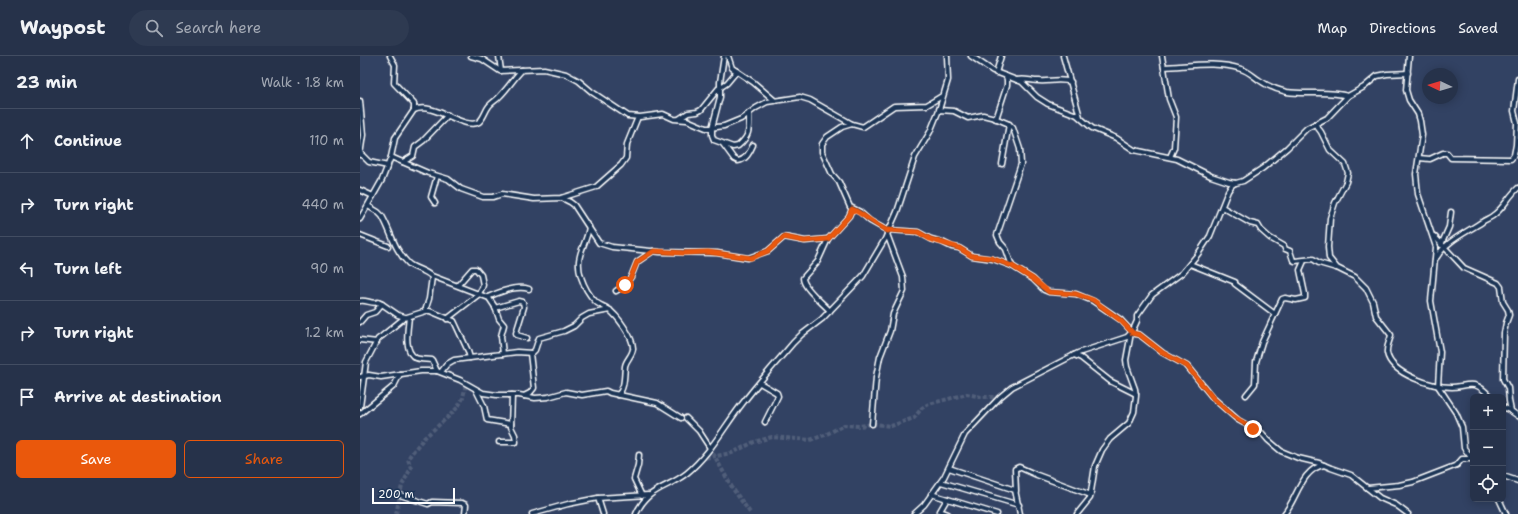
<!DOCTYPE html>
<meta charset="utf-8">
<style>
:root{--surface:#26324a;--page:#2e3a51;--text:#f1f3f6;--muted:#a4aab5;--line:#424d62;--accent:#ea580c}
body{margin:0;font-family:"Shantell Sans",sans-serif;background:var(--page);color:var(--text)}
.controls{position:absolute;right:12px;bottom:12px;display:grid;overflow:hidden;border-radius:6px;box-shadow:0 2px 10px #0003}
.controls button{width:36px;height:36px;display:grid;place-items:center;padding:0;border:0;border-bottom:1px solid var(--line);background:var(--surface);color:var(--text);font:20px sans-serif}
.compass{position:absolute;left:1062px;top:12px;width:36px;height:36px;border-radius:50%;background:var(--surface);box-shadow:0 2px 10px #0003;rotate:274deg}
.scale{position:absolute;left:12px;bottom:10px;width:83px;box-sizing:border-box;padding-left:4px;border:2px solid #fff;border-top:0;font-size:11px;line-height:14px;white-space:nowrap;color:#fff;-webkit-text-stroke:3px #1d3557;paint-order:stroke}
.stop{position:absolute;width:12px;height:12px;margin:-9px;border:3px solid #ea580c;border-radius:50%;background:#fff}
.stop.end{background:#ea580c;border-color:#fff;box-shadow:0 1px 4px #0008}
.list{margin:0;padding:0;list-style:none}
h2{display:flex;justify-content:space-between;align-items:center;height:52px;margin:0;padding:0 16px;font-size:17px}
h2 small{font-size:13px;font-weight:400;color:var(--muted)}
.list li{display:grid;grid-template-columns:26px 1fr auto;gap:12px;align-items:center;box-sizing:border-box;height:64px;padding:0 16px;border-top:1px solid var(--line)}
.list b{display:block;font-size:15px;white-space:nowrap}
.list em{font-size:13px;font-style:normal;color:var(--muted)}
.actions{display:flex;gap:8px;padding:12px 16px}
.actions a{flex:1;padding:9px 0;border:1px solid var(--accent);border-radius:6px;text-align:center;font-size:14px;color:var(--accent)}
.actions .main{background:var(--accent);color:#fff}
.icon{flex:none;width:22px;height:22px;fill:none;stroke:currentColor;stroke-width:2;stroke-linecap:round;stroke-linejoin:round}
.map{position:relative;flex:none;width:1158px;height:458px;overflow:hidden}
header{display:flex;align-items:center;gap:24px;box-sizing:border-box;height:56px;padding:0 20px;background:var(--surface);border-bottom:1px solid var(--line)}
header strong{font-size:19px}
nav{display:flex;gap:22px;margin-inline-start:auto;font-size:14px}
.search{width:280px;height:36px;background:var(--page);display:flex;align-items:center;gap:10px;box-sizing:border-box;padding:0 14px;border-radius:22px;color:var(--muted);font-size:15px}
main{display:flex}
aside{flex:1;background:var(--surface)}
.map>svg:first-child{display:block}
</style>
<header>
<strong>Waypost</strong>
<div class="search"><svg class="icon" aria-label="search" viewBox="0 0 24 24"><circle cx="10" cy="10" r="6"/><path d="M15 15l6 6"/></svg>Search here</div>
<nav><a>Map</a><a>Directions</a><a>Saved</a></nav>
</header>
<main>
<aside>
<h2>23 min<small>Walk · 1.8 km</small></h2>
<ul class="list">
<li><svg class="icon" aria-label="ahead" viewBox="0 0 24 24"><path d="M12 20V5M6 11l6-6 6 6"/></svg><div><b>Continue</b></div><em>110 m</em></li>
<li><svg class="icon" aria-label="right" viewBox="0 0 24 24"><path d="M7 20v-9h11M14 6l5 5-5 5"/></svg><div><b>Turn right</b></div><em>440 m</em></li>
<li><svg class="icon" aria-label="left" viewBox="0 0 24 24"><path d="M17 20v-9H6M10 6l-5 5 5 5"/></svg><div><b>Turn left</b></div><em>90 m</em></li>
<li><svg class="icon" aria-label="right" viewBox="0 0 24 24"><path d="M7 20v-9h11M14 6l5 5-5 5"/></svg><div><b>Turn right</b></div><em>1.2 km</em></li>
<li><svg class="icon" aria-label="arrive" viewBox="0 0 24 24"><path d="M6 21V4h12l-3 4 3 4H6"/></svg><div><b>Arrive at destination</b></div></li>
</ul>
<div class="actions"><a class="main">Save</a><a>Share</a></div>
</aside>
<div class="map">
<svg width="1158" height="458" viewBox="0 0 1158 458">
<rect width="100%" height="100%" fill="#324263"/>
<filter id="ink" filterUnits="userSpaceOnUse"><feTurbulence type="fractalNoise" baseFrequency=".025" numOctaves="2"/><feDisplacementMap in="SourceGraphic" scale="8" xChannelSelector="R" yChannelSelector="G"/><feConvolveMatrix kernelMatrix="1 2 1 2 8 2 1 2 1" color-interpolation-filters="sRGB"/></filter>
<g filter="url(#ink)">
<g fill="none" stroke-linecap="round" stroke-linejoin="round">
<g stroke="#515e7a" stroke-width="4" stroke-dasharray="4 2" stroke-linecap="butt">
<polyline points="350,392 373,433 391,458"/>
<polyline points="340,403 372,397 394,386 412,381 450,384 465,379 484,369 499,370 515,368 531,370 554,362 562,352 569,348 607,338 621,341 640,341"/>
<polyline points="36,458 42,429 51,412 48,403 51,398 64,382 88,361 98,351 103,342 106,327"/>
</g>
<defs>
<g id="minor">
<polyline points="111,0 122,3 140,15 184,13 206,18 219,25 232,36 268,60 280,61 303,58 314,63 327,64 346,72 350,72 364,70 381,63 396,52 407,46 440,41 450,44 492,68 503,71 534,50 567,49 582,40"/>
<polyline points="139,0 141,15"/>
<path d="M364,0L360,26V41L352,72V79L354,84L373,91L378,90C391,79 389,72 389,57"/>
<polyline points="368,0 372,12 393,26 414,44"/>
<polyline points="611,0 633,15 662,26 677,41 688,48 717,59 732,72 756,82 774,94 817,103 851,120 869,126 876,127 883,125 903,112 927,92 947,72 967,62 988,40 1004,31 1017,20 1027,18 1048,17"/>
<polyline points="703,0 720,61"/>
<polyline points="802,0 809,43 816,61 814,92 810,101"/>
<polyline points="1049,0 1046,34 1049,44 1058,58 1060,65 1062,79 1056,118 1058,138 1076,191 1071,245 1080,296 1078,330 1096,357 1102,371 1104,392 1113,404"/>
<path d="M804,11C830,10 856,5 881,13C888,15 893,20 899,24C906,29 918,34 927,36C948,39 968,34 988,40"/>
<polyline points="636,17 641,0"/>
<path d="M657,24C664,22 671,25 679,25C689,26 700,22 711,26"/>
<polyline points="0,45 3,79 0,99"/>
<path d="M54,54C74,45 104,75 119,66C124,62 125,55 129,50C132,46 137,44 140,40C148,32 154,22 162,14"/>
<polyline points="579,54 594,55 608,62 623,59 635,62 649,68 653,72 660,93 661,108 637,179 640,186 646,193 652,210"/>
<polyline points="319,63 328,57 337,56 341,54 358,33 367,27 377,15"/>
<polyline points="636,63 647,29 647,24 646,20"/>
<polyline points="492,68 482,71 467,81 462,88 462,96 472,118 479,126 490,151 500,156 510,165 528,175"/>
<path d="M955,68L961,76L970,94L985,108L988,117L986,126L975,147L970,162L968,191L969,202L977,212L995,221L1006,232L1013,246L1016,260L1031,279C1030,285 1026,290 1027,297C1031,319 1074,331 1092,331C1099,331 1106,328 1114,329C1121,330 1126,336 1131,341"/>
<path d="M363,88L374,103L378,105C386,104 390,96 393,89"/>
<polyline points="0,97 9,106 28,110"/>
<polyline points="31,101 68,117 88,123 101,133 123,141 133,141 142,138 174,143 201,142 236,131 261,109 266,102 267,88 278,61"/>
<polyline points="1059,102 1070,103 1083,97 1087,97 1091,102 1151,103 1154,99 1156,89 1157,67 1154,55 1158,23"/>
<polyline points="43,106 53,100 55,91 63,85 88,59"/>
<polyline points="642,108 649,68"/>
<polyline points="0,134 13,140"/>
<polyline points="202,142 210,146 214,149 239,187 252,191 300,196 357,197 388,202 408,195 424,181 445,185 468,183"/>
<polyline points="75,147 71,141 77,120"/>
<path d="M8,150L18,156L22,160C31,175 34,194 48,207C52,212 66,214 72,221L69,243L65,255"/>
<polyline points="862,151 890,167 898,169 901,174 910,182 924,190 925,193 930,195 933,204 935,205 953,203 959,207 976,212"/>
<polyline points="0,163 22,124 31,101 35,82 54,54 54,48 34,27 35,9 30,0"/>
<path d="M229,171C226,191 214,199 221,221C224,230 229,239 235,245C238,249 244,250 248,253C257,259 274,282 273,293C272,300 266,304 265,310C264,320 265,332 258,339"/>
<polyline points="529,174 558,176 571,183 582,186 592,191 599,192 612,200 633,203 652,210 673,223 684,234 689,236 716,238 733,245 761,264 772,276"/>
<polyline points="0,179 28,190"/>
<polyline points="1074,180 1104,212 1138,227 1141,231 1143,246 1148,254 1149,259 1146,267 1144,277 1143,323 1148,332 1149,345 1151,355 1158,360"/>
<polyline points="1081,189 1089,171 1091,156"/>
<path d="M1077,201C1086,185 1107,176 1122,166C1126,163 1131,162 1135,158C1144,151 1149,140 1158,132"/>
<polyline points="830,208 875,226"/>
<polyline points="72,220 129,242 135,251 139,263 144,269 141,280 143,298"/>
<polyline points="875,228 915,258"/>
<polyline points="256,235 265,229 271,221 277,206 293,195"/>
<path d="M128,241C139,236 157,229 169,233"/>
<path d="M0,245C6,243 12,249 18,246L22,248"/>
<polyline points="135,252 159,245 163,246 164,251 156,277 157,279 167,282"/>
<path d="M470,255C463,247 443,232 443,222L458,205L468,183L489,160L492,153"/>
<path d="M49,261C48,272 43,296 56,302C61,304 67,303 72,304L77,315"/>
<polyline points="87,263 118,239 122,232 123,229 121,219 116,213 112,213 98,229"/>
<polyline points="0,266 6,259 15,256 22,248 38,259 45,261"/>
<polyline points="772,277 780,279 803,297 827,310 853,342 878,364 902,377 908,384 921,395 938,402 959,407 971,412 991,419 1020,442 1036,449 1048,458"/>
<polyline points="0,284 17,286"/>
<polyline points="714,299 721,302 750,325 776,338"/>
<polyline points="81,316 87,308 94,304 157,296 172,297 175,294 179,282 204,275 214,270 222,262 229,258 250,254"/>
<polyline points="0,321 9,319 21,321 61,315 77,315 100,324 123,337 137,339 159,339 175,342 188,341 206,336 222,339 246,335 250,337 297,347 321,362"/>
<polyline points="400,327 417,337 418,340 405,366"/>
<polyline points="116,334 124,350 127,364 151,368"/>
<polyline points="886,339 895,328 896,306 902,286 922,243 925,242 936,244 945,242 945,238 940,214 944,205"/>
<polyline points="164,340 170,337 174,332 170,297"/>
<polyline points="0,351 6,306 18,283 22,280 44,262 66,255 70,255 94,265 108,295 110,302"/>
<polyline points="1143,351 1151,355"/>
<polyline points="0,358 34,330 40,318"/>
<polyline points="326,362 339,375 350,392"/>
<polyline points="512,368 516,321 520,301 530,275 533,258 544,235 543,221 527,178"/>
<polyline points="139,386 156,386 155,379 151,371 152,339"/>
<polyline points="279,399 278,409 274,423 282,440"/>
<polyline points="589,412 655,434 660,458"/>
<polyline points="1143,420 1158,425"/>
<polyline points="581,426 659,449"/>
<polyline points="1008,432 1039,429 1053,426 1097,409 1102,403 1111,403"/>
<polyline points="656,435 655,413 659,411 677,419 731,439"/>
<polyline points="571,438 637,458"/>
<polyline points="40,439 68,448 72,446 102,447 106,449 105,458"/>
<polyline points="238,442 243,458"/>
<polyline points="587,443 580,455 588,458"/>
<polyline points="1139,443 1146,458"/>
<polyline points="172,458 208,448 238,442 288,439"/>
<path d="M276,458C288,431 307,433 327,417C350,398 364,371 382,348C398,327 416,307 433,287L441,279L462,263L503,220L525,183L537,156L555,101L570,76L579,54L588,24L587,0"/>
<polyline points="554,458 564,449 584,421 605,378 640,341 652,331 718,297 761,283 767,281 772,276 777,265 777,260 792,239 822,217 838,198 850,180 868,135 872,129 875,127"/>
<polyline points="717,458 730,442 735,410 742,394 750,383 769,367 774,356 776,340 775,333 767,311 766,304 771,277"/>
<path d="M924,458C937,443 941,413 964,409"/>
</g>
</defs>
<use href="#minor" stroke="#fff" stroke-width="7"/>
<use href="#minor" stroke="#1d3557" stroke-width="4"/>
</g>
</g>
<g fill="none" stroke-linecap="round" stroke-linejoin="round" filter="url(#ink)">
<path stroke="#ea580c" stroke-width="5" d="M265,229L271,221L277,206L294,195L324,197L348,196L391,202L408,195L424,181L444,185L468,183L489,160L492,153C505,159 515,169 528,175L529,174L558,176L570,183L599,192L612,200L631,202L652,210L673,223L689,236L716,238L733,244L760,264L772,276V277L780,279L803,297L827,310L853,342L873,360L893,373"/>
</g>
</svg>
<div class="controls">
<button>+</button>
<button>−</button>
<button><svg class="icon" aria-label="locate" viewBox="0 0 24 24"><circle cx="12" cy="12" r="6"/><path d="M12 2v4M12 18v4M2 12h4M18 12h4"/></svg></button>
</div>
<svg class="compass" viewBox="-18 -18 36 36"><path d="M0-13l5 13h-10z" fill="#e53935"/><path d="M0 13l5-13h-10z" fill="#a4aab5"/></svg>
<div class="scale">200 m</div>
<div class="stop" style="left:265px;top:229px"></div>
<div class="stop end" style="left:893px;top:373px"></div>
</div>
</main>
